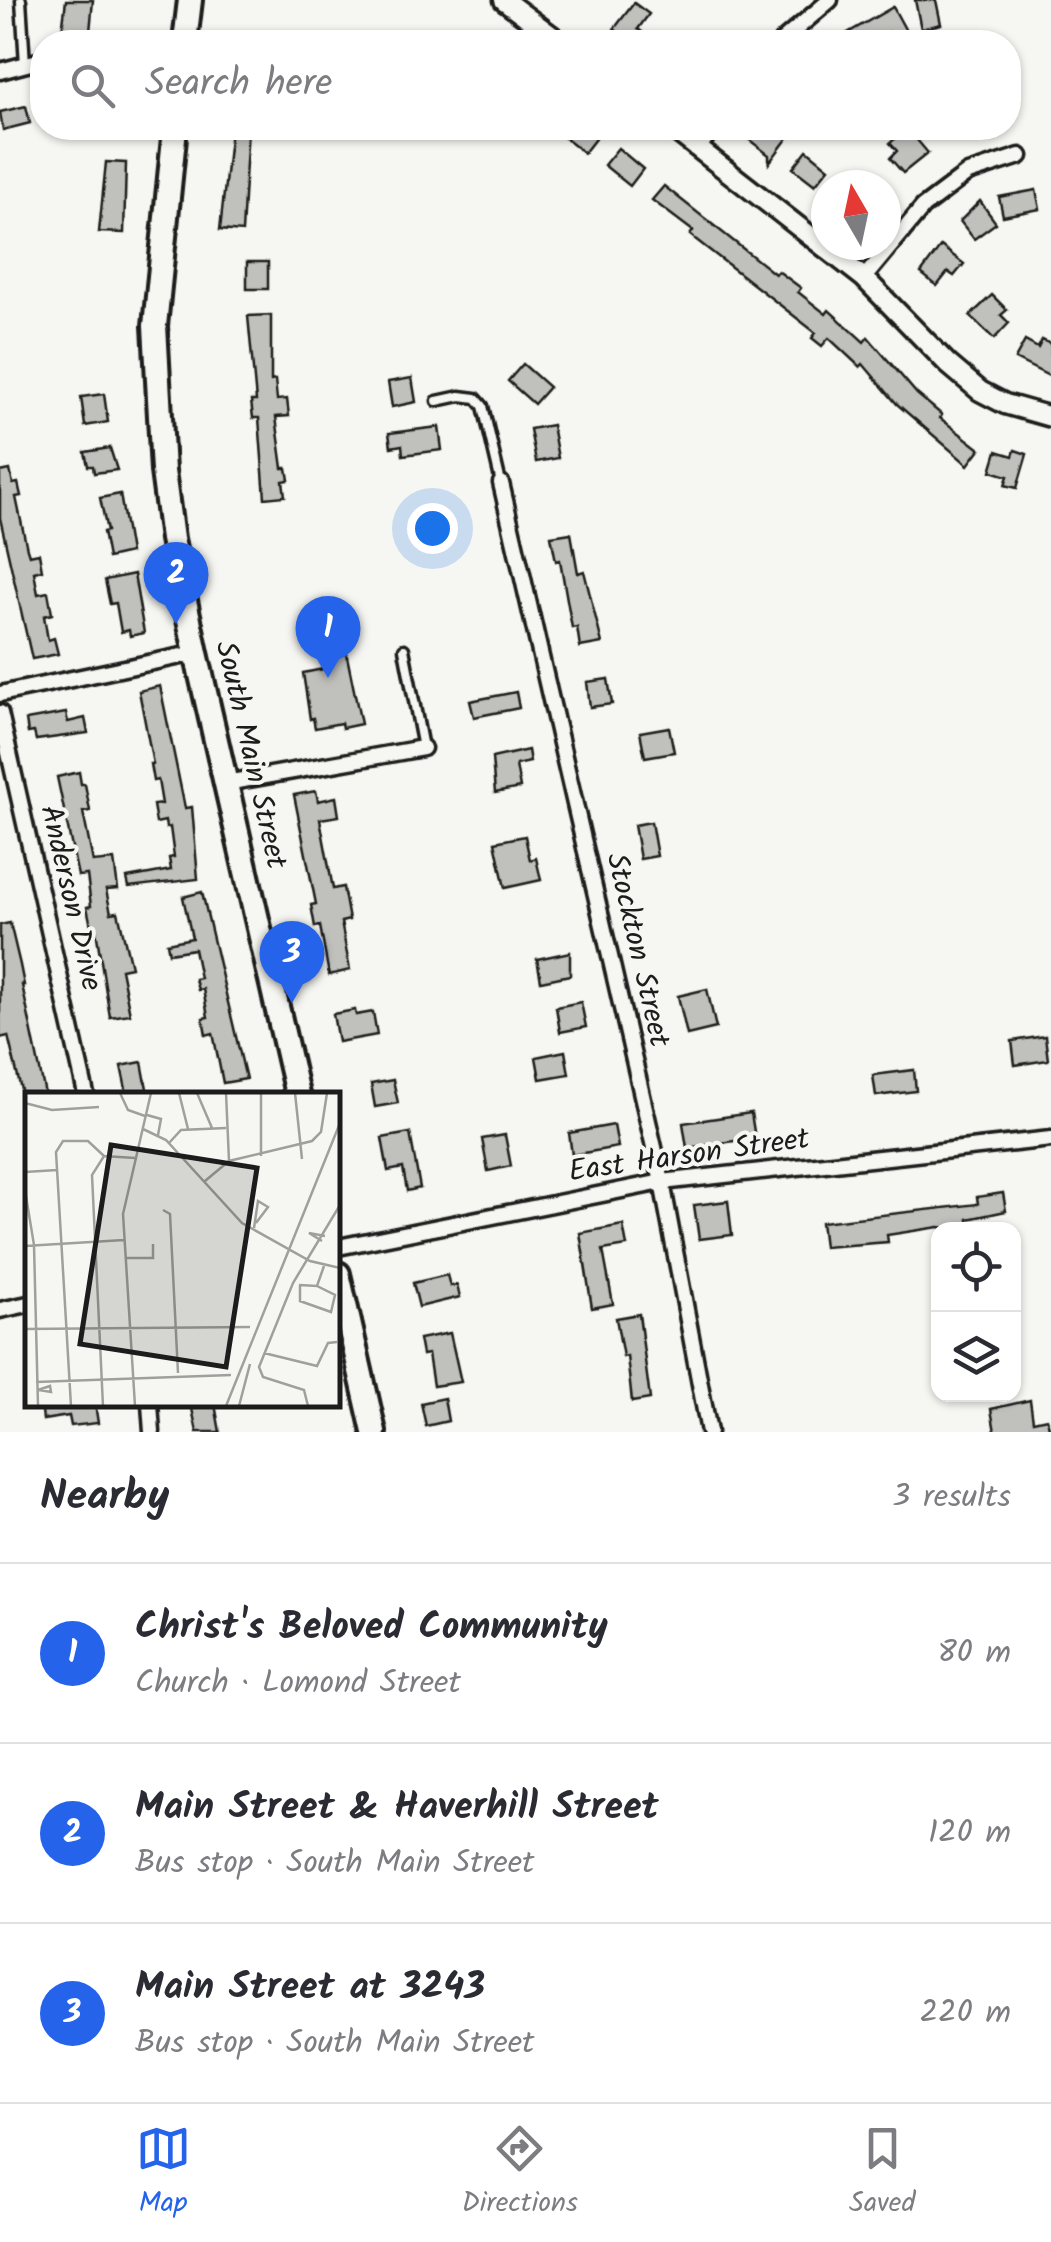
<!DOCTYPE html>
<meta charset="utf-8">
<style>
:root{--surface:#fff;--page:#f2f2f3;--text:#2b2b33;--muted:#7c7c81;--line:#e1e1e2;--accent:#2563eb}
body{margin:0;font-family:Kalam,sans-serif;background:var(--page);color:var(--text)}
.controls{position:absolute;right:30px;bottom:30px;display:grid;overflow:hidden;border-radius:20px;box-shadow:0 2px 8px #0004}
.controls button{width:90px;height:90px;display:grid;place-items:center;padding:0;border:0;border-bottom:2px solid var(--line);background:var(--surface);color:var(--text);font:50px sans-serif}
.compass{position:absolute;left:811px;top:170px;width:90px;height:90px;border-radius:50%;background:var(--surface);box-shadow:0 2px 8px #0004;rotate:351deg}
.you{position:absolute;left:432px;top:528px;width:35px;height:35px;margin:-25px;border:8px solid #fff;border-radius:50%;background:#1a73e8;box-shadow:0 0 0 15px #1a73e833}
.badge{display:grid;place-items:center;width:65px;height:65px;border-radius:50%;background:var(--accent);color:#fff;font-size:32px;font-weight:700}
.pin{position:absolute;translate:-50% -82px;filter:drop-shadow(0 2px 5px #0008)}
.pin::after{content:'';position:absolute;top:52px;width:35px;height:30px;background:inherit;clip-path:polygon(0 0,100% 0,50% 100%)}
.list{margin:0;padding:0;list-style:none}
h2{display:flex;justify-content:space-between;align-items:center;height:130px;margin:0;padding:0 40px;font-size:42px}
h2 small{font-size:32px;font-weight:400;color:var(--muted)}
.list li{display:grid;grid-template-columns:65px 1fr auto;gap:30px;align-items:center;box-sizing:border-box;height:180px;padding:0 40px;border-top:2px solid var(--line)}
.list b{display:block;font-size:38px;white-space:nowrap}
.list p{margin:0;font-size:32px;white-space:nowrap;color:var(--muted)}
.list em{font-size:32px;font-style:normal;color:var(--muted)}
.icon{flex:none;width:55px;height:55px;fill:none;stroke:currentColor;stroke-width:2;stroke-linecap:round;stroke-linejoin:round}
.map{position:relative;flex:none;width:1051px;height:1432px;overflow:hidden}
.search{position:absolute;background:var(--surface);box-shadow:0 2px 8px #0004;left:30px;right:30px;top:30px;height:110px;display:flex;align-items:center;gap:25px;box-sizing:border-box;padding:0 35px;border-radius:40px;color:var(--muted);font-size:38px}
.sheet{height:670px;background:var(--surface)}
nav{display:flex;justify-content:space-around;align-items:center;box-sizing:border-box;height:140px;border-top:2px solid var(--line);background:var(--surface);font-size:28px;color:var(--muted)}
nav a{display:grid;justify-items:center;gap:5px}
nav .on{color:var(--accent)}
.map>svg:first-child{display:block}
</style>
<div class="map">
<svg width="1051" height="1432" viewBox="0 0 1051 1432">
<rect width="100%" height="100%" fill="#f6f6f2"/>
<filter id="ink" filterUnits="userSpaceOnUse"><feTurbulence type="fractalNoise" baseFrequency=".01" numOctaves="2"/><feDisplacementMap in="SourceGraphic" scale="20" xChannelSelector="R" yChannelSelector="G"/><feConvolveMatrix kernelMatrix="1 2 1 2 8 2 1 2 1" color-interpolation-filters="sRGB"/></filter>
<g filter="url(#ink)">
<g fill="#c0c0bd" stroke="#1c1c1c" stroke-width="2.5">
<polygon points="66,0 93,0 89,42 61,39"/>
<polygon points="915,0 936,0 941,24 921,29"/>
<polygon points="634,3 649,14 638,29 656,42 632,42 614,29"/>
<polygon points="893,7 906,31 893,39 889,32 870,42 832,42"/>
<polygon points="26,106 30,123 3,130 0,112"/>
<polygon points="231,128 248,128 242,232 220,230"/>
<polygon points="552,128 588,128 598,135 584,153"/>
<polygon points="755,128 781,128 790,135 769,163 769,155 747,138"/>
<polygon points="907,128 928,153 903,173 890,158 897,151 890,143"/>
<polygon points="618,148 643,169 630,186 604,165"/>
<polygon points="807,150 829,168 815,185 793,168"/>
<polygon points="106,162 126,163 124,233 99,232"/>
<polygon points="664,186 775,274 778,271 801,288 798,292 826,314 829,310 864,342 868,337 917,394 942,415 940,418 980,449 968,465 897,404 863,364 860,367 829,338 822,346 812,338 816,333 690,235 693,231 652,200"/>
<polygon points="1036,190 1040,209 1003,216 999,197"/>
<polygon points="980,201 996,223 974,239 960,221"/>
<polygon points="941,246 964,264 954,276 948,272 937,286 921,273"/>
<rect x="247" y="262" width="21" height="27"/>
<polygon points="992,295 1007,310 1001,315 1009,323 994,339 970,316"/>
<polygon points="271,315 271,381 275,380 277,400 287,399 289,416 276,417 283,468 287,468 289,480 283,481 285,496 265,498 259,418 253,418 251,401 256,401 248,316"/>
<polygon points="1042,340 1051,344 1051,377 1015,359 1025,341 1038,348"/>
<polygon points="523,364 549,387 534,404 508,381"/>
<polygon points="412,378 416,402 392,407 388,382"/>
<polygon points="104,394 108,422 85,426 81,397"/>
<polygon points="552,425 558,458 536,462 530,429"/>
<polygon points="439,427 442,450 403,455 402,445 391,447 389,433"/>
<polygon points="110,448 117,470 94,473 93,466 88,466 85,452"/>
<polygon points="1015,450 1027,454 1017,488 1005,485 1008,476 991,471 997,451 1013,456"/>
<polygon points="10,470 13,484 18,483 21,496 16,497 27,549 29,555 39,553 42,570 34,572 38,594 48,592 52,614 44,616 48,640 54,638 58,654 32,659 0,518 0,472"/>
<polygon points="120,494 130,553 108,558 103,532 107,531 100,498"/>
<polygon points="571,533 578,573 584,571 602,643 580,647 577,627 572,628 560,560 556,561 551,536"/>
<polygon points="134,574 144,633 130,636 129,630 121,632 116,603 110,604 105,580"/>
<polygon points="343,637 361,724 342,728 341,723 315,728 313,718 310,719 303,673 323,669 318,642"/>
<polygon points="608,679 612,704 590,707 587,682"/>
<polygon points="160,686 185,808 192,807 198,879 129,887 127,878 171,870 169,858 174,857 170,827 166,828 165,821 156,823 153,805 162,804 158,780 153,781 150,764 153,764 139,691"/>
<polygon points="516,692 519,708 474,717 470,701"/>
<polygon points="66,713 68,722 85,718 88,733 36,740 34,732 28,733 26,720"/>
<polygon points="669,727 674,752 645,757 640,732"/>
<polygon points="528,750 530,762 516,765 520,788 495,793 492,758"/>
<polygon points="79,772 81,784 85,784 90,811 83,812 93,862 114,860 118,889 106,890 111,913 118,912 131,967 121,969 130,1014 110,1017 96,930 92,931 87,907 91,906 87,875 78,876 57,777"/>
<polygon points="316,791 318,801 336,797 339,816 320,819 333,889 343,887 349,920 341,922 350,970 329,975 320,926 315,927 311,905 316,904 294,795"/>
<polygon points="651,822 657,856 640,859 634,825"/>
<polygon points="525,836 530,860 536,858 541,880 505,888 495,842"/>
<polygon points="202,892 246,1079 223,1083 213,1033 206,1035 203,1018 208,1017 203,989 198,990 195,979 200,978 194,949 169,953 167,943 192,938 183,897"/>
<polygon points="10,923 20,965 24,985 22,985 45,1094 22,1094 8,1036 0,1038 0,925"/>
<polygon points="570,952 570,975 541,981 537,959"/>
<polygon points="707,989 716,1028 687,1035 678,996"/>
<polygon points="581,1002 586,1027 560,1032 556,1007"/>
<polygon points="355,1010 356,1015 373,1012 377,1035 338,1042 333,1014"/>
<polygon points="1045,1036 1048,1060 1015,1065 1012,1041"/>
<polygon points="565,1051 569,1074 540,1079 536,1057"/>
<polygon points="142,1062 148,1094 127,1094 121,1066"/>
<polygon points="914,1070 916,1091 876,1096 873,1075"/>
<polygon points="393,1080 398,1103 375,1107 371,1084"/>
<polygon points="751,1113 755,1138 687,1148 683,1123"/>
<polygon points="614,1125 618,1147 572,1155 569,1133"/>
<polygon points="410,1133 420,1188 407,1191 403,1168 388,1171 382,1138"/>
<polygon points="505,1135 511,1166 488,1171 482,1139"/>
<polygon points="1003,1193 1006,1211 968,1219 969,1226 964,1230 939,1227 887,1235 888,1242 824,1247 821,1222 978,1204 977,1197"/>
<polygon points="728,1201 732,1235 699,1239 694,1205"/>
<polygon points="623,1225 627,1246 603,1250 613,1304 592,1308 580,1233"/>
<polygon points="447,1275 450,1286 457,1285 460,1297 419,1307 413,1283"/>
<polygon points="639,1314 650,1399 632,1402 627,1356 623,1357 616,1318"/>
<polygon points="450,1333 461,1382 433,1386 428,1354 422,1355 419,1339"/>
<polygon points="444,1398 448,1421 426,1426 421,1403"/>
<polygon points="1030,1400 1033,1421 1047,1418 1050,1432 995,1432 991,1409"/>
<polygon points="41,1404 95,1404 98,1423 71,1426 69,1416 43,1420"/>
<polygon points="191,1404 215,1404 220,1432 197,1432"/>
</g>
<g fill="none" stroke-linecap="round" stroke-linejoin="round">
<defs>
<g id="service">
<polyline points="21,0 25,64"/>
<polyline points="437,401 460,396 476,398 483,406 501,483"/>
<polyline points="404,649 423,748"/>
</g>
<g id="minor">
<polyline points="781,42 830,0"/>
<polyline points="0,71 42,60"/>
<polyline points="699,147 713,128"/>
<polyline points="864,278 923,207 968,173 1020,156"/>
<polyline points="501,483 662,1182 709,1432"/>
<polyline points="0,694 196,653"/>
<polyline points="0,713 86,1094"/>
<polyline points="226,783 423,748"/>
<polyline points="338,1247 662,1182 1051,1139"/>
<polyline points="0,1310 28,1304"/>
<polyline points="150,1404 152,1432"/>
</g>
<g id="tertiary">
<polyline points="504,0 560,42"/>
<polyline points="672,128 864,278 948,364 980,391 1005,404 1051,417"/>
</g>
<g id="primary">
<polyline points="185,42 190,0"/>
<polyline points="175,128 155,326 163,471 172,539 196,653 297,1094"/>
<polyline points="338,1274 374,1432"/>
</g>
</defs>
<use href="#service" stroke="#1c1c1c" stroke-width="15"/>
<use href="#minor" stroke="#1c1c1c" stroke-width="21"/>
<use href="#tertiary" stroke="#1c1c1c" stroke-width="25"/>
<use href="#primary" stroke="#1c1c1c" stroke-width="30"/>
<use href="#service" stroke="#f6f6f2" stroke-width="8"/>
<use href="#minor" stroke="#f6f6f2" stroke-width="14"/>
<use href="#tertiary" stroke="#f6f6f2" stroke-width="18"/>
<use href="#primary" stroke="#f6f6f2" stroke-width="22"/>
</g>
</g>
<g text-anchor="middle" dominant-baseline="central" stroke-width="8" stroke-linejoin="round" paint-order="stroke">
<g font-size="30" fill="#1c1c1c" stroke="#f6f6f2">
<text transform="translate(250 755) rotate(77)">South Main Street</text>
<text transform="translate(70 898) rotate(77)">Anderson Drive</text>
<text transform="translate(637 950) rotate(77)">Stockton Street</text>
<text transform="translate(689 1156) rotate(-8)">East Harson Street</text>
</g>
</g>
<g transform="translate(25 1092)">
<rect width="315" height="315" fill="#f6f6f2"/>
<path fill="none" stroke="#9f9f9c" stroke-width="2.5" d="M95,1L103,18L120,24M154,1L163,37M172,1L187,36M201,1L204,69M270,1L277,67M0,11L27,18L74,15M122,23L136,27L133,43M118,37L141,48L217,131L285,169L315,176M144,51L156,38L201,36M236,64V1M0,80L32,78M180,89L204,69L287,49L296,40L302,1M0,98L9,153L13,314M138,118L145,122L153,281M229,136L233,109L243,115L231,131M297,149L284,141L300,144M0,154L99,148M100,166H128V152M274,193L292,194L299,174M275,193V209L306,220L310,203L292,194M0,237L225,235M239,261L292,274L303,251L312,250M11,290L206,283M13,298L25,294L26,300L14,298M46,314L31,60L38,49H63L79,64M78,314L67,83L79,64L110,66M110,314L98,122L126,1M201,314L315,31M214,314L225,272M283,314L279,298L238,285L234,275L268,191L315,113"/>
<path fill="#1c1c1c" fill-opacity="0.15" stroke="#1c1c1c" stroke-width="5" d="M86,53L232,76L201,275L55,252Z"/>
<rect width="315" height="315" fill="none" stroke="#1c1c1c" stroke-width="5"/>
</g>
</svg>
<div class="controls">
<button><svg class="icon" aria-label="locate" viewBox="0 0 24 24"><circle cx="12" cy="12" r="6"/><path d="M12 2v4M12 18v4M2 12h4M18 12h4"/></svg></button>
<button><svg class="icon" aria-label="layers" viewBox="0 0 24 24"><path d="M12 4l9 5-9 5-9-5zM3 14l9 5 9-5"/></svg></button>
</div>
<svg class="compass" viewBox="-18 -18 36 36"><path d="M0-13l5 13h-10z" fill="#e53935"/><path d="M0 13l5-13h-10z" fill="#7c7c81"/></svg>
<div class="you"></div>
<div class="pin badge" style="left:328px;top:678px">1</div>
<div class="pin badge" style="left:176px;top:624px">2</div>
<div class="pin badge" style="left:292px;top:1003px">3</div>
<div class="search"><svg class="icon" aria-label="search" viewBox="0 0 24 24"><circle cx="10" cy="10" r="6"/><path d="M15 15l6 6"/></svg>Search here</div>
</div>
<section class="sheet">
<h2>Nearby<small>3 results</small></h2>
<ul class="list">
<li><span class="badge">1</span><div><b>Christ's Beloved Community</b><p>Church · Lomond Street</p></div><em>80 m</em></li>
<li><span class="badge">2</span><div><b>Main Street &amp; Haverhill Street</b><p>Bus stop · South Main Street</p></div><em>120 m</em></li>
<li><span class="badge">3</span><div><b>Main Street at 3243</b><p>Bus stop · South Main Street</p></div><em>220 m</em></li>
</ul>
</section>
<nav>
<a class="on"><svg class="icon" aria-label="map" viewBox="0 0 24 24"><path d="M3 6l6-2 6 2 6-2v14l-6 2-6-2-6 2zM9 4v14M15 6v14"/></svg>Map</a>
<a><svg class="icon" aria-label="directions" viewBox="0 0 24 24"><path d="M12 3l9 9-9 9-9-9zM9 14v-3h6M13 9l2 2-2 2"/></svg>Directions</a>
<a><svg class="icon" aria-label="saved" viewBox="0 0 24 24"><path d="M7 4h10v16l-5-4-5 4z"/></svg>Saved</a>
</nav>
